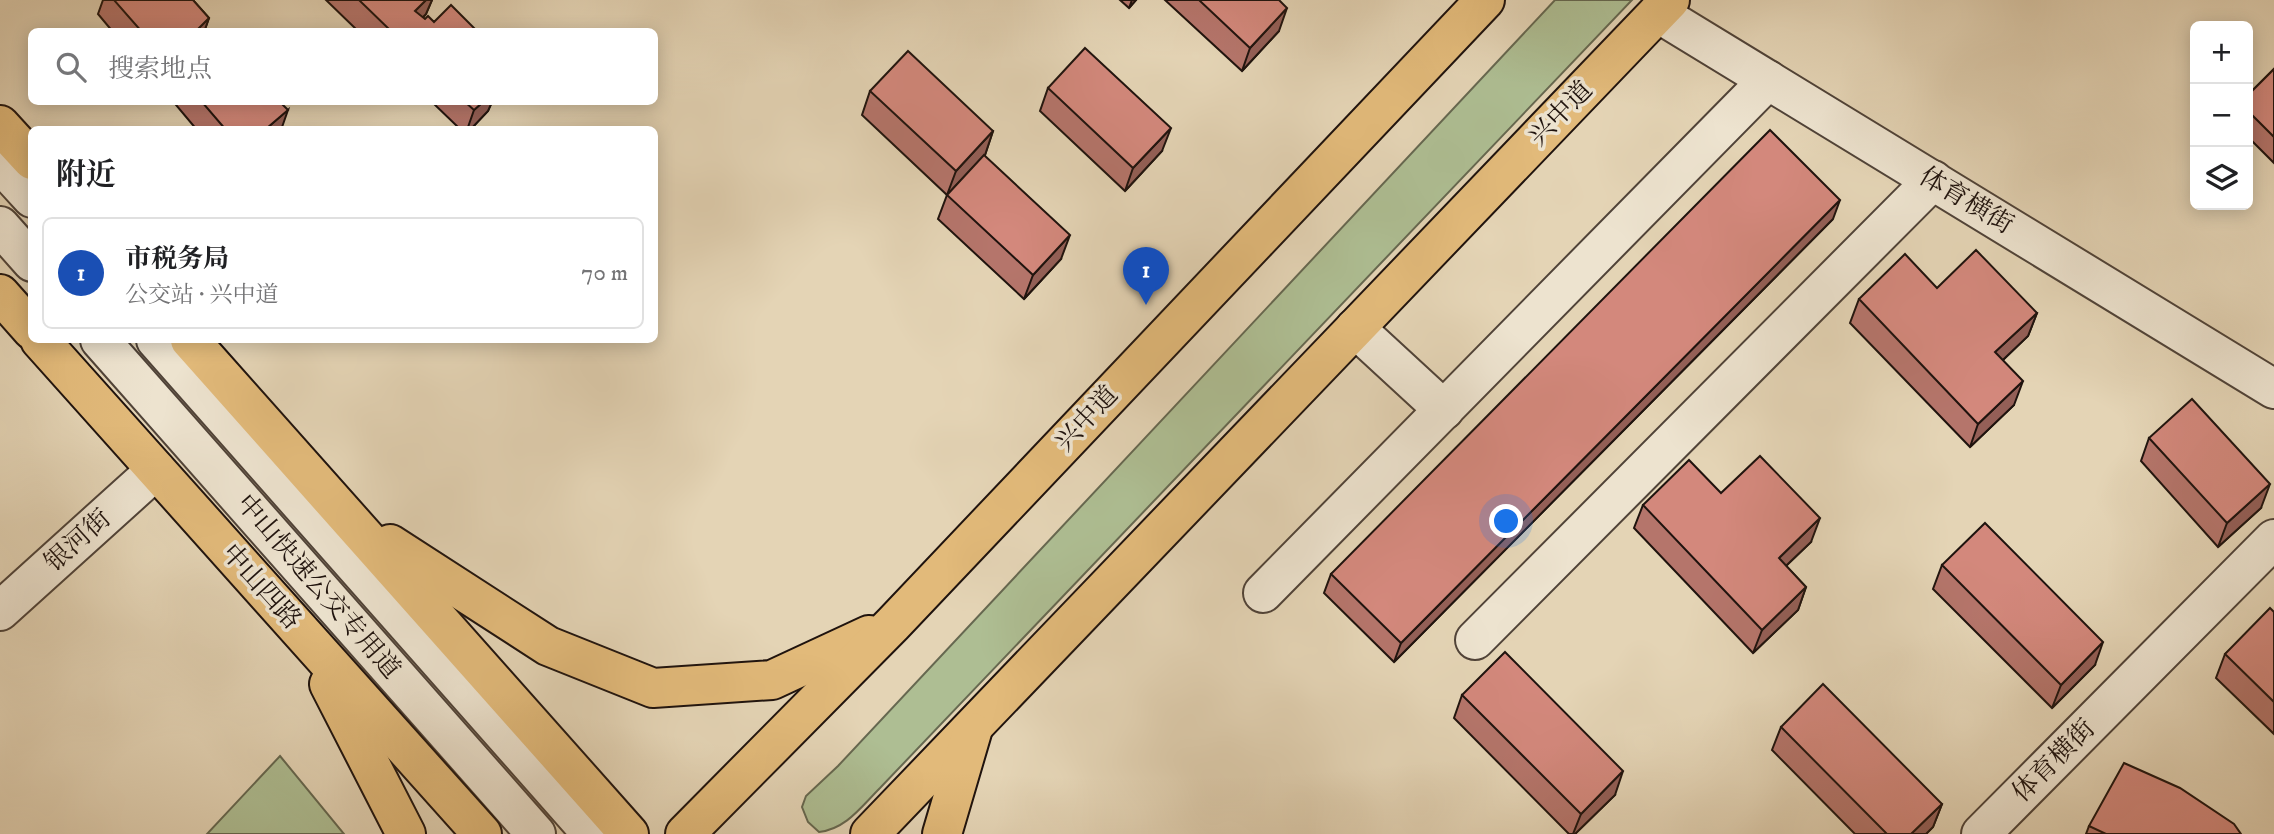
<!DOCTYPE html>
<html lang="zh">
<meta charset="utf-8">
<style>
:root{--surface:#fff;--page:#f2f2f2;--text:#202124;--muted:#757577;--line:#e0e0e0;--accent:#1a73e8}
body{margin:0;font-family:"IM FELL DW Pica","Noto Serif SC",serif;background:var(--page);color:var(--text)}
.controls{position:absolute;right:21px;top:21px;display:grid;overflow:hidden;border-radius:10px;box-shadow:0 4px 18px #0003}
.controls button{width:63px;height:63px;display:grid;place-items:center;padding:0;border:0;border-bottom:2px solid var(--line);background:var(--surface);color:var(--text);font:35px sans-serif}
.you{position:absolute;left:1507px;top:522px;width:24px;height:24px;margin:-18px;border:5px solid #fff;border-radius:50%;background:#1a73e8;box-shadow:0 0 0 10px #1a73e833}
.badge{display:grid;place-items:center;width:46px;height:46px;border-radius:50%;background:var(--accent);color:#fff;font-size:23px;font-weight:700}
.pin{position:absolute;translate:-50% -58px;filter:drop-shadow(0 2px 4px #0008)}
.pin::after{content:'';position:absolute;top:37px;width:24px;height:21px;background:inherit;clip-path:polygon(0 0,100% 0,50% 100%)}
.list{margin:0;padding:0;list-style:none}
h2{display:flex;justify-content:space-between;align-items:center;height:91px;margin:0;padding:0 28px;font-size:30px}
h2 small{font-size:23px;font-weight:400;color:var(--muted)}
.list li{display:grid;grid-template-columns:46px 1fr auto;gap:21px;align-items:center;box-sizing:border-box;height:112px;margin:0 14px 14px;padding:0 14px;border:2px solid var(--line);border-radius:10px}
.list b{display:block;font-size:26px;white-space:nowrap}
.list p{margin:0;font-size:23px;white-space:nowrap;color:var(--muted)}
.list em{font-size:23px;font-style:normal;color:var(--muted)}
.icon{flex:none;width:38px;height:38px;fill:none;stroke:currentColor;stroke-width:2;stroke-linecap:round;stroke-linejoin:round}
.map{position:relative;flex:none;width:2274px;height:834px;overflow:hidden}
.search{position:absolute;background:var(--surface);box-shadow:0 4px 18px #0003;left:28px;top:28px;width:630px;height:77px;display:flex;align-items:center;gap:18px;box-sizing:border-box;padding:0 24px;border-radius:10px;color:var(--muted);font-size:26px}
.panel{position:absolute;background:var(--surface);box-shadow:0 4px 18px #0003;left:28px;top:126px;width:630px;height:217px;border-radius:10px}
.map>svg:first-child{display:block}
</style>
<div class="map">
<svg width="2274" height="834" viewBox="0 0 2274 834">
<rect width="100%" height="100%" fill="#e4d4b5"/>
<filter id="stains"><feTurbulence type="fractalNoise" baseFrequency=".00286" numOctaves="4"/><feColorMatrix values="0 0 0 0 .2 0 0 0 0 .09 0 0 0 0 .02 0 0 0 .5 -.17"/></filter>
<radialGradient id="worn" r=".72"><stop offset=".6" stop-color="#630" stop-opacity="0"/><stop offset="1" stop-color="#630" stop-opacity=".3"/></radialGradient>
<g fill="#aebe93" stroke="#666850" stroke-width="2">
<path d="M1555,0H1632L880,788C861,807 846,829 819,832L808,822L802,807L806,796L838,766Z"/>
<polygon points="280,756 344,834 207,834"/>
</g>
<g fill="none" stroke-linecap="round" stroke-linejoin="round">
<defs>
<g id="minor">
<polyline points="1658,13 2274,389"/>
<polyline points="0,163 32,198"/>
<polyline points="0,226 32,262"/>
<polyline points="1355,328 1444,410"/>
<polyline points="100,340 536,834"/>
<polyline points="156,340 592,834"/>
<polyline points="1263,593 1768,80"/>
<polyline points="0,611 156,470"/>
<polyline points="1475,640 1933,180"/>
<polyline points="1981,834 2274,539"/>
</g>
<g id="major">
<polyline points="0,125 32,160"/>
<polyline points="0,294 32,330"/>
<polyline points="40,340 482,834"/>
<polyline points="190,340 629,834"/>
<polyline points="390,544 548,646 653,688 772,680 869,635"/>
<polyline points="329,684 406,834"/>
<polyline points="685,834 893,624 1485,0"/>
<polyline points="870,834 1670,0"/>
<polyline points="942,834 972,732"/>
</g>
</defs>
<use href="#minor" stroke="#504338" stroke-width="42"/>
<use href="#major" stroke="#1f130e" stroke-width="42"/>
<use href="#minor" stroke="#ede3cf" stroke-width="38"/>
<use href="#major" stroke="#e2ba7a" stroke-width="38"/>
</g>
<g fill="#b5756b" stroke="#1f130e" stroke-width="2">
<polygon points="103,0 193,0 209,18 204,32 113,32 98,14"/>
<polygon points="326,0 432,0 426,14 423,18 425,19 478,32 359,32"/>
<polygon points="1120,0 1136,0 1129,8"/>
<polygon points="1165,0 1279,0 1279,31 1242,71"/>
<polygon points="2274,69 2274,163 2248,137 2248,95"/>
<polygon points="1048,88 1162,151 1125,191 1040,111"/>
<polygon points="870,91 993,131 985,155 947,195 862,115"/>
<polygon points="178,102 280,102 281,130 197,130 176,105"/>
<polygon points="432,102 492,102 488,111 470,130 461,130"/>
<polygon points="947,195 1061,259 1024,299 938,219"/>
<polygon points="1833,219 1394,662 1324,593 1331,574"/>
<polygon points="1937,288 2037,313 2028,336 2003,360 2014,405 1970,447 1850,323 1859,299"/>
<polygon points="2149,438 2261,508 2218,547 2141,461"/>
<polygon points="1721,493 1811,542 1786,566 1806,587 1798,610 1753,653 1634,528 1643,505"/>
<polygon points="1942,565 2095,665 2052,708 1933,589"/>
<polygon points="2274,612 2274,734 2216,678 2225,654"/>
<polygon points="1462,695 1615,795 1575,834 1569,834 1454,718"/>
<polygon points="1781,727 1942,804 1933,827 1926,834 1855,834 1772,750"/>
<polygon points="2089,826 2241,834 2086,834"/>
</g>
<g fill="#945f57" stroke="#1f130e" stroke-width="2">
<polygon points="426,0 432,0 426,14 409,32 415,11"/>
<polygon points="1132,0 1136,0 1129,8"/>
<polygon points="1287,8 1279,31 1242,71 1250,48"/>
<polygon points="209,18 204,32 195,32"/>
<polygon points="483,102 492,102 488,111 470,130 467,130 474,110"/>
<polygon points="288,110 281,130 266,130 267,128"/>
<polygon points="1171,128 1162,151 1125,191 1133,168"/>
<polygon points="993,131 985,155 947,195 956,171"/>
<polygon points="1840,200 1833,219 1394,662 1401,643"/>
<polygon points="1070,235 1061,259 1024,299 1033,275"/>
<polygon points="2037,313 2028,336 1986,376 1995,352"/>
<polygon points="2023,381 2014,405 1970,447 1978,424"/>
<polygon points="2270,484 2261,508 2218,547 2227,523"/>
<polygon points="1820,518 1811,542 1770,581 1779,558"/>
<polygon points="1806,587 1798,610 1753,653 1762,630"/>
<polygon points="2103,642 2095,665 2052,708 2061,685"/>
<polygon points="1623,771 1615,795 1575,834 1573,834 1581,814"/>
<polygon points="1942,804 1933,827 1926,834 1911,834"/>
</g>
<g fill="#d3887c" stroke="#1f130e" stroke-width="2">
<polygon points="114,0 193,0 209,18 195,32 142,32"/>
<polygon points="359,0 426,0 415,11 425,19 428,16 434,22 451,5 478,32 392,32"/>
<polygon points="1199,0 1279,0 1287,8 1250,48"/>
<polygon points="1085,48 1171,128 1133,168 1048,88"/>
<polygon points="908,51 993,131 956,171 870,91"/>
<polygon points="2274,69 2274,137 2248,111 2248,95"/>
<polygon points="202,102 280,102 288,110 267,128 268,130 226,130"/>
<polygon points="465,102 483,102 474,110"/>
<polygon points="1770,130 1840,200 1401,643 1331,574"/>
<polygon points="984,155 1070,235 1033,275 947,195"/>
<polygon points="1976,250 2037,313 1995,352 2023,381 1978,424 1859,299 1905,254 1937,288"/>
<polygon points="2192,399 2270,484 2227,523 2149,438"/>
<polygon points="1760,456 1820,518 1779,558 1806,587 1762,630 1643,505 1689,460 1721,493"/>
<polygon points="1985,523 2103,642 2061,685 1942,565"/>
<polygon points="2270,608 2274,612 2274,702 2225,654"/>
<polygon points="1505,652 1623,771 1581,814 1462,695"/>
<polygon points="1823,684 1942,804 1911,834 1887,834 1781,727"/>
<polygon points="2124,763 2180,788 2234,824 2241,834 2106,834 2089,826"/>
</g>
<g text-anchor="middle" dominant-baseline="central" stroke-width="7" stroke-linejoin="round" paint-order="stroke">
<g font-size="26" fill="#1f130e" stroke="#ede3cf">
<text transform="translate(1561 114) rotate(-46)">兴中道</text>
<text transform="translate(1966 201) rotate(31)">体育横街</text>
<text transform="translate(1087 419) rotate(-47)">兴中道</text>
<text transform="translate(78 541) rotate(-42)">银河街</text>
<text transform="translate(261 587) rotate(48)">中山四路</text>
<text transform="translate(318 587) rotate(49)">中山快速公交专用道</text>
<text transform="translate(2054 761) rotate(-45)">体育横街</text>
</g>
</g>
<rect width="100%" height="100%" filter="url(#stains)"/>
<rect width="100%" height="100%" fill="url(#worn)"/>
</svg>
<div class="controls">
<button>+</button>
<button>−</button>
<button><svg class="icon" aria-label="layers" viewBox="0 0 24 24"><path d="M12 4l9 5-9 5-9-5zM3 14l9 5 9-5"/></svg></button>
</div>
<div class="you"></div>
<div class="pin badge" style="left:1146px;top:305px;background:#1a4fb4">1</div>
<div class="search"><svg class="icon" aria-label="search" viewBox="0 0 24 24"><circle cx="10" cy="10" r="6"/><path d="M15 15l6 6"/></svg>搜索地点</div>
<section class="panel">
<h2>附近<small></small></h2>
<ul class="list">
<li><span class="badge" style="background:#1a4fb4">1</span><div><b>市税务局</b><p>公交站 · 兴中道</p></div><em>70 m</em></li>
</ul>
</section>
</div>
